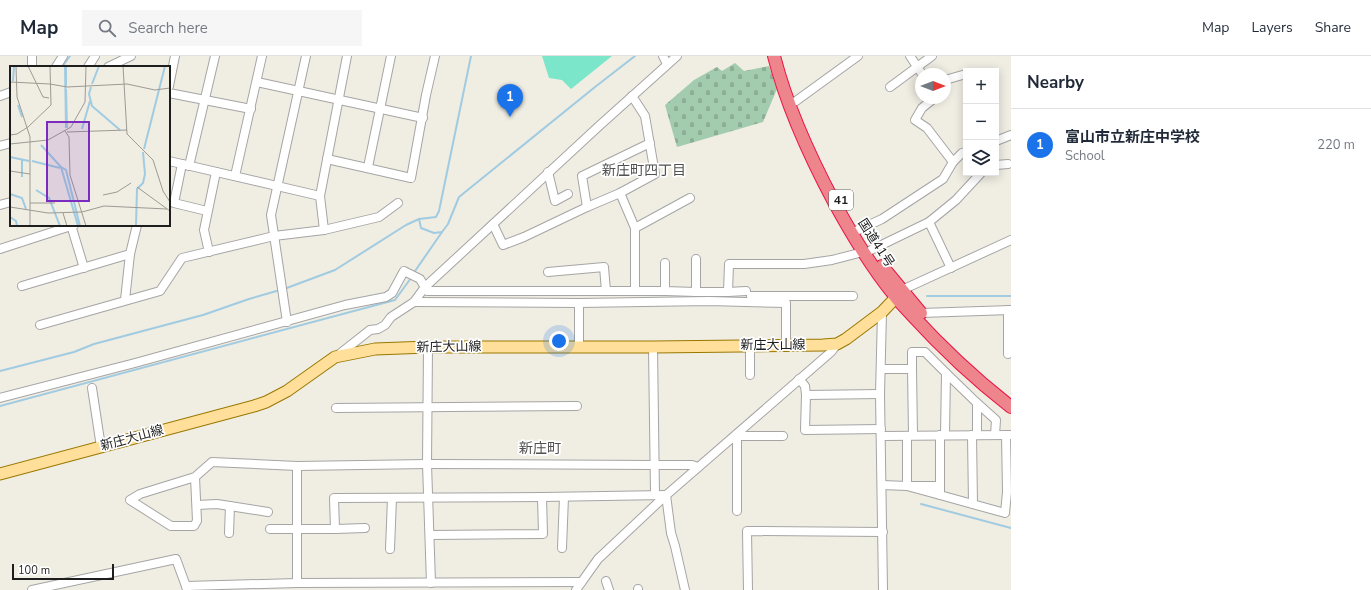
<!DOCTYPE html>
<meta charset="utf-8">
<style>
:root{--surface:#fff;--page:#f6f6f7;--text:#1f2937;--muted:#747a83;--line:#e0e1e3;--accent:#1a73e8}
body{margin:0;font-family:"Nunito Sans","Noto Sans JP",sans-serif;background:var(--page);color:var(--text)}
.controls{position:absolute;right:12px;top:12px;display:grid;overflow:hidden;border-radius:0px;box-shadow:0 2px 10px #0003}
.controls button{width:36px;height:36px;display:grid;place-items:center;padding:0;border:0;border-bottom:1px solid var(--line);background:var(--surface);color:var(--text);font:20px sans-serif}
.compass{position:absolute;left:915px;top:12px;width:36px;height:36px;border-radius:50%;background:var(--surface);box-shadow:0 2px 10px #0003;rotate:90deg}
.scale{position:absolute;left:12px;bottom:10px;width:102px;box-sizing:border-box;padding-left:4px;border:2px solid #1e1e1e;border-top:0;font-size:11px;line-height:14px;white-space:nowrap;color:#1e1e1e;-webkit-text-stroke:3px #fff;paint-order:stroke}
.you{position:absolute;left:559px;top:285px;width:14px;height:14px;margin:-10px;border:3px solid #fff;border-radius:50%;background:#1a73e8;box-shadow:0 0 0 6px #1a73e833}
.badge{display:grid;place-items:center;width:26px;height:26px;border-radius:50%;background:var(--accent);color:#fff;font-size:13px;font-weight:700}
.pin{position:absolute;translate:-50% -33px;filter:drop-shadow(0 1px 2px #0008)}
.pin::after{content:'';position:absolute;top:21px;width:14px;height:12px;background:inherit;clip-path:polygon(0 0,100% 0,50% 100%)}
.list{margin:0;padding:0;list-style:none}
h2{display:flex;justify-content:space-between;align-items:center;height:52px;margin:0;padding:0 16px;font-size:17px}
h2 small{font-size:13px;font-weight:400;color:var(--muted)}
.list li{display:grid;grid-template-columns:26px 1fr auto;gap:12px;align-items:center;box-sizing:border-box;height:72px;padding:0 16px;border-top:1px solid var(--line)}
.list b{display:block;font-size:15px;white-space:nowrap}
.list p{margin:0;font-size:13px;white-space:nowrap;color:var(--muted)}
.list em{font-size:13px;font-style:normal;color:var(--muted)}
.icon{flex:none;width:22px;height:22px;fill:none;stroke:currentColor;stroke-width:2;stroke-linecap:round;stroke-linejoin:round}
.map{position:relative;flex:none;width:1011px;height:534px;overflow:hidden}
header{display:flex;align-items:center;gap:24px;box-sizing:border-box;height:56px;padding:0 20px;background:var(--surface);border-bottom:1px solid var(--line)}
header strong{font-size:19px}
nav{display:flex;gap:22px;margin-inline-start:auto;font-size:14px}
.search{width:280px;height:36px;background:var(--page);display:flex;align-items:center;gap:10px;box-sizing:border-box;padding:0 14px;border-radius:0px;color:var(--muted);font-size:15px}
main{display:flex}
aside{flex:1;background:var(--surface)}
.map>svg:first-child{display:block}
</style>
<header>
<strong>Map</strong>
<div class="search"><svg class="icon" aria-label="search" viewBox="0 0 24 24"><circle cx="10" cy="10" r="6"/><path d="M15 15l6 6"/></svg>Search here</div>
<nav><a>Map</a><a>Layers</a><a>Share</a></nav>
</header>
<main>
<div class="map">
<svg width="1011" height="534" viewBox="0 0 1011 534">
<defs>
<pattern id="cemetery-stones" width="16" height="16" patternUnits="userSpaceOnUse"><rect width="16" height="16" fill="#a3cbad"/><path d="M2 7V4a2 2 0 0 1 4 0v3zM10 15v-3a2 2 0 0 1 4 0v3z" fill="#8cae94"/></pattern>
</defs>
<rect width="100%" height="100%" fill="#f0ede3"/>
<polygon fill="url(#cemetery-stones)" points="735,7 744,15 769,10 777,33 763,66 677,91 665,49 694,24 717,11 722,15"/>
<polygon fill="#7be6c9" points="542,0 612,0 571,33 562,24 549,22"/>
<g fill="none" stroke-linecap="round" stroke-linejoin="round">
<g stroke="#a0cbe1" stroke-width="2">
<polyline points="62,11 70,0"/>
<polyline points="419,163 421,172 434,177 442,176 448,168 459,141 595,31 635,0"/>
<polyline points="413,218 442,176"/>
<polyline points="284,233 335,214 406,169 419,163 436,161 439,155 471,0"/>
<polyline points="927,240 1011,240"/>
<polyline points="0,315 74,296 94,288 203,259 249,243 280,234"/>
<polyline points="0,350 395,244 411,222"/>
<polyline points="921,448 1011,472"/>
</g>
<defs>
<g id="minor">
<polyline points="32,0 32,11"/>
<polyline points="663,0 667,8"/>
<polyline points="910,0 922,18"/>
<polyline points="56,11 63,0"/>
<polyline points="88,11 95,0"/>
<polyline points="108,11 131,0"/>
<polyline points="945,24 966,18"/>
<polyline points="257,26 423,62"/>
<polyline points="169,30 175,0"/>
<polyline points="890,31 932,0"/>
<polyline points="169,37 251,53"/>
<polyline points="0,40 11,36"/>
<polyline points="632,40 645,60 655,118 620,137 635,172"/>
<polyline points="932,42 932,44 922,52 915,64 927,72 953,106"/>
<polyline points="789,48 796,45 858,0"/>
<polyline points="996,85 1011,79"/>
<polyline points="0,90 11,87"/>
<polyline points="327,103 411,122 426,39 435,0"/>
<polyline points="169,105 320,140"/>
<polyline points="182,108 174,147 207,155"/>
<polyline points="996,109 1008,108"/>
<polyline points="189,110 215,0"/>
<polyline points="368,111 391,0"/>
<polyline points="548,116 555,145 568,138"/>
<polyline points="235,120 262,0"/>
<polyline points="620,137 587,151 582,120 650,87"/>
<polyline points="0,149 11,146"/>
<polyline points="493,168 503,189 524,181 587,151"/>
<polyline points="71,169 84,212"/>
<polyline points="324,174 320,140 347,0"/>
<polyline points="858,174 882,163 943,123 953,106 962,97 966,96"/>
<polyline points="0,193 74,169"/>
<polyline points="871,194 929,166"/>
<polyline points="209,196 204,174 216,116"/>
<polyline points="696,203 696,236 728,236"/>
<polyline points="665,207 665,235 696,236"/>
<polyline points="951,212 929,166 956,144 981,117"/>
<polyline points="548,216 604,211 606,235 635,235"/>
<polyline points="22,230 130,198"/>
<polyline points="902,234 1011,184"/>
<polyline points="665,235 635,235 635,172 690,142"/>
<polyline points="746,235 728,236 729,208 804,208 832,204 863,196"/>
<polyline points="751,240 853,240"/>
<polyline points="125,244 130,198 137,169"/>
<polyline points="414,246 579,247 579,291"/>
<polyline points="579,247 709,245 786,247 786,289"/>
<polyline points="1008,254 1008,298"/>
<polyline points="882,256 880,338 883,534"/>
<polyline points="921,257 1011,254"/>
<polyline points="287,266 271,159 306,0"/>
<polyline points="40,269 160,235 182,202 274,180 324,174 379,161 398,147"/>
<polyline points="750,289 750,319"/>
<polyline points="428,291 427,408 431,527"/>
<polyline points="653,291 655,439"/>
<polyline points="337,300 370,274 378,273 385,269 391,261 414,246 425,231 599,70 677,0"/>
<polyline points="881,313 912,313 913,379"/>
<polyline points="912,313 912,296 925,296 946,317 945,379"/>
<polyline points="946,317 977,347 977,379"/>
<polyline points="799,323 805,330 806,339"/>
<polyline points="92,332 101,391"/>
<polyline points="880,338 806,339 805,374 881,373"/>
<polyline points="0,342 135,307 345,249 386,241 392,237 404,215 420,223 427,235 606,235"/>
<polyline points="977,347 996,364 995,379"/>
<polyline points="336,352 577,350"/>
<polyline points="940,379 940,439 1005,457 1007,436 1006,379"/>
<polyline points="972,379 973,448"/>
<polyline points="881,380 1010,379"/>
<polyline points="297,410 297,527"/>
<polyline points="195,421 197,465 194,470 171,470 130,444 140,438 195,421 212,406 297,410 427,408 655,409 692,409 698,411"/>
<polyline points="882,429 907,430 907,380"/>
<polyline points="940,439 907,430 940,430"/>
<polyline points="197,449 217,448 268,456"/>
<polyline points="737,455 737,378 742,380 783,380"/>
<polyline points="270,473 335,473 334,442 542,441 666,439 671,477 675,490 685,534"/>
<polyline points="335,473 365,472"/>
<polyline points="229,477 230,450"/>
<polyline points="430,479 543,478 542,441"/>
<polyline points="562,492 564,441"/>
<polyline points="390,493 392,442"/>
<polyline points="606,525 609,534"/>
<polyline points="186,530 297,527 581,526"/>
<polyline points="638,533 638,534"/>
<polyline points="32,534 176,503 187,533"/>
<polyline points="576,534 598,503 664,441 831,296 837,288"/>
<polyline points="748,534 747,475 883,476"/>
</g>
<polyline id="major" points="0,418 254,350 266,346 287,335 335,301 375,293 428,291 653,291 823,289 837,288 846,283 882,256 902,235"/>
<g id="highway">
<path d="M774,0C787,51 809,99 834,146C852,179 871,211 895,240C900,247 906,252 911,258C942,292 975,323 1011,351"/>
<polyline points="882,210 921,257"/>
</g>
</defs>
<use href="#minor" stroke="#a5a5a5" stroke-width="10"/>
<use href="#major" stroke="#997800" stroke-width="13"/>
<use href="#highway" stroke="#e91545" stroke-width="14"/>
<use href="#minor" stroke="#fff" stroke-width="8"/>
<use href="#major" stroke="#ffdf9a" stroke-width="11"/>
<use href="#highway" stroke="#ee858c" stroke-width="12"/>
</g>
<g text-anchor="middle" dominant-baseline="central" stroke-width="3.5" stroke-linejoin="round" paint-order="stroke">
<rect fill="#fff" stroke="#626262" stroke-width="1" x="829" y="134" width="24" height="20" rx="3"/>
<g font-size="12" font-weight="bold" fill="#1e1e1e">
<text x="841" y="144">41</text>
</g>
<g font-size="13" fill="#1e1e1e" stroke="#fff">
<text transform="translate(876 187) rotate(57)">国道41号</text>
<text x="773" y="289">新庄大山線</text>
<text transform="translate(449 291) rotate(-1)">新庄大山線</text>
<text transform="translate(132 382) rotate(-15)">新庄大山線</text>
</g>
<g font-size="14" fill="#515151" stroke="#fff">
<text x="644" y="114">新庄町四丁目</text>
<text x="540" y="392">新庄町</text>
</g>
</g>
<g transform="translate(10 10)">
<rect width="160" height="160" fill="#f0ede3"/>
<path fill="none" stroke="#a0cbe1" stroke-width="2" d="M55,0L56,62M56,0V20M3,15L4,0M82,18L89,0M81,21L79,28L82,40L110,64M56,23L57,62M8,39L12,51M72,63L80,35M31,79L51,101L68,160M134,83L155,0M0,91L19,95M22,95L50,102M51,101L56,104L70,160M12,111V94M26,124L39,132L50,160M0,128L12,132L16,143M0,151L6,155L7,160M126,160L127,123L133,117L135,108L133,86"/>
<path fill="none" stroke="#9c9a94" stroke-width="1" d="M6,0L7,31L20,71V160M18,0L33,31L39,32M113,0L117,68L143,94L153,125L160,136M0,16L40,18M40,18L57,21L117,18L145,24L160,22M55,65L59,71L60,109L76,160M57,66L117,64M0,69L7,68L18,61L41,39L40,0M0,78L38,74L61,61L75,36L76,0M0,105L20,108M127,121L160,145M93,129L107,126L121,117M20,137H45M0,141L38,147L72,146L94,140L157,143M53,147L57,160"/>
<path fill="#7b2cbf" fill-opacity="0.15" stroke="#7b2cbf" stroke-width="2" d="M37,56H79V135H37Z"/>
<rect width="160" height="160" fill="none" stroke="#1e1e1e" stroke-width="2"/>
</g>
</svg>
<div class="controls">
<button>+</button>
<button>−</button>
<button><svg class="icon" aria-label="layers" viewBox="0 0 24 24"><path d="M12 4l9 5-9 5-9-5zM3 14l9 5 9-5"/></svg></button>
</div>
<svg class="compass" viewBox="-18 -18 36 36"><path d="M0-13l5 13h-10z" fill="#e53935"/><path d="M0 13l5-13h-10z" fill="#747a83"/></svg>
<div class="scale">100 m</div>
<div class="you"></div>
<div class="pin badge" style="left:510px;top:61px">1</div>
</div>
<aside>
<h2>Nearby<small></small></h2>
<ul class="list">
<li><span class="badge">1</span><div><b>富山市立新庄中学校</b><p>School</p></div><em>220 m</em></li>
</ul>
</aside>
</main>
